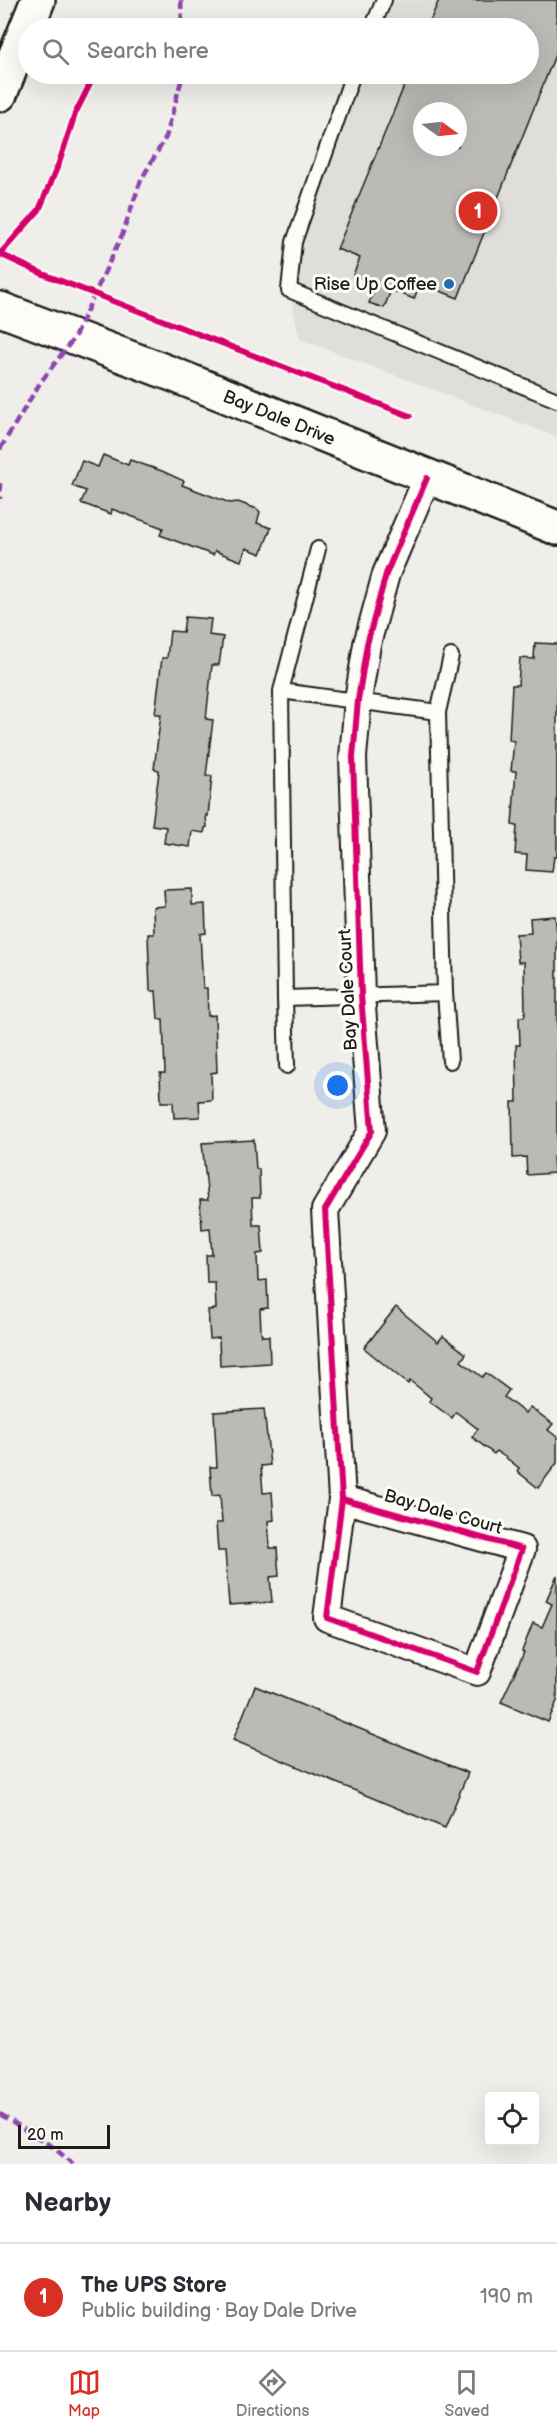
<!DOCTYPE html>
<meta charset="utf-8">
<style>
:root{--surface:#fff;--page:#f2f2f3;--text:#2b2b33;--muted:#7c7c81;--line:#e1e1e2;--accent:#d93025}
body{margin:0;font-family:"Balsamiq Sans",sans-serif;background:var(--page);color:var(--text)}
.controls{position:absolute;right:18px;bottom:18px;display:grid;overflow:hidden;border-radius:6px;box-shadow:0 6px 24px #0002}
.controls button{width:54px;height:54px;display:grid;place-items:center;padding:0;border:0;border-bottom:2px solid var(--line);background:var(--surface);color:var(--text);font:30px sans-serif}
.compass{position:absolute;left:413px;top:102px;width:54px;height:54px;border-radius:50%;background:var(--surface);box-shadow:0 6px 24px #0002;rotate:105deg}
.scale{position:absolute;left:18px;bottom:15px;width:92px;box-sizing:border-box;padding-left:6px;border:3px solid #1c1c1c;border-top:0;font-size:16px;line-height:21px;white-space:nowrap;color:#1c1c1c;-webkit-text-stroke:4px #fdfcf7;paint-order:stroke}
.you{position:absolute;left:338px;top:1086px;width:21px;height:21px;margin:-15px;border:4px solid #fff;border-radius:50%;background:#1a73e8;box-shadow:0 0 0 9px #1a73e833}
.badge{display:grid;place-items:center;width:39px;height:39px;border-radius:50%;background:var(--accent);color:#fff;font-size:20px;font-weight:700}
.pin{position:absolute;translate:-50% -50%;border:3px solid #fff;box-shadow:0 2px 6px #0006}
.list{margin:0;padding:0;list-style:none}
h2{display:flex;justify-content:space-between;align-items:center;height:78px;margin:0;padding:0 24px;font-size:26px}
h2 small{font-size:20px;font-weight:400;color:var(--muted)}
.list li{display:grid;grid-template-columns:39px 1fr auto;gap:18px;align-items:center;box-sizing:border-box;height:108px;padding:0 24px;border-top:2px solid var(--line)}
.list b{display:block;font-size:22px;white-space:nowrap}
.list p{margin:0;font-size:20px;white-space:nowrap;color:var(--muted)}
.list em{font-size:20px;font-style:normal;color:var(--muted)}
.icon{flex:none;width:33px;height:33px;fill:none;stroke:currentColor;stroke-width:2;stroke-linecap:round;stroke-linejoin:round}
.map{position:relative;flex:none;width:557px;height:2164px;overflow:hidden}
.search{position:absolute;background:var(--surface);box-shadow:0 6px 24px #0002;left:18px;right:18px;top:18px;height:66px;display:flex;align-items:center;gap:15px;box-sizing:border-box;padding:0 21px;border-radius:33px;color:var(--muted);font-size:22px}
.sheet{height:186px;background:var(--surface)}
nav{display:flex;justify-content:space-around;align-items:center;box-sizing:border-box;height:84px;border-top:2px solid var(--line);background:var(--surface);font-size:16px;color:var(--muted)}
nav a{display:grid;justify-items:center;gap:3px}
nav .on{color:var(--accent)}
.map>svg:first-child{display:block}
</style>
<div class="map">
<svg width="557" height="2164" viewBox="0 0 557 2164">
<rect width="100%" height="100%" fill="#f0eeea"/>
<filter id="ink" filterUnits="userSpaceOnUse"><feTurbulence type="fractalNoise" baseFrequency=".0167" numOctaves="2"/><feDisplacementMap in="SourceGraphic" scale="12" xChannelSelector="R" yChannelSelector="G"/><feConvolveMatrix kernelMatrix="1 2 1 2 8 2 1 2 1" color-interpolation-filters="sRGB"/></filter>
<g filter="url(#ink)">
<path fill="#e0deda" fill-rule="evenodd" d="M384,0H557V437L300,339L289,290L294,242L353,74H528V28H372ZM422,111H458V147H422Z"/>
<g fill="#bbbab6" stroke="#1c1c1c" stroke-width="1.5" fill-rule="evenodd">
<path d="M439,0H557V50L458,298L420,283L414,299L391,290L384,308L369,303L377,284L353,275L360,258L337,249L409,74H528V28H427ZM422,111H458V147H422Z"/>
<polygon points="103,455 128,465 130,460 162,471 184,481 182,485 230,503 238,502 257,509 260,512 257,523 271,528 261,554 246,548 241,561 215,551 213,555 160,535 163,528 112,509 111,514 81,503 86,491 72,486 82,461 98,467"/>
<polygon points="185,617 211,619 209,635 223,637 219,665 212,665 206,719 213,720 206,776 212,776 208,816 206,815 207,827 205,828 204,833 192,831 190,847 164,843 166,827 152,825 159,772 159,770 154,769 161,714 155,714 162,658 167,658 170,631 183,632"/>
<polygon points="535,643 557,644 557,857 554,857 552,872 526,870 527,855 515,854 517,826 512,825 516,771 511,771 514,741 509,740 512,685 518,685 520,658 534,659"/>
<polygon points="192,889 192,905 205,904 206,933 200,934 203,988 207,988 208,1016 215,1015 217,1072 211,1073 212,1100 199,1101 200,1117 174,1118 173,1102 161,1102 160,1073 165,1073 163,1019 158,1019 156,991 150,991 148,934 154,934 153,907 165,906 164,890"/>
<polygon points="555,916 557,933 557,1156 553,1157 554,1173 527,1175 526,1157 513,1158 513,1155 512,1102 517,1102 516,1045 520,1045 519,1017 524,1017 525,1013 524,962 518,962 516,934 531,933 530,918"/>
<polygon points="254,1140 256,1169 259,1169 260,1198 252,1198 253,1225 261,1225 263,1253 257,1254 258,1281 267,1280 268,1308 260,1309 261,1332 262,1336 269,1336 270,1363 220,1366 219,1338 210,1339 208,1310 216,1309 215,1283 207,1283 206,1255 212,1255 210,1228 202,1229 200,1200 208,1200 202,1143"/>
<polygon points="396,1307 438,1342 443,1336 466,1354 461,1361 482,1377 486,1373 509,1390 504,1397 525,1413 530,1407 553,1424 548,1430 557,1437 557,1463 538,1488 517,1471 519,1468 505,1457 496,1451 494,1454 472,1437 478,1429 456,1412 452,1418 429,1401 431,1398 418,1387 410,1381 408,1384 364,1348"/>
<polygon points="264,1409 270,1465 261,1466 263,1493 272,1492 274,1520 268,1521 270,1548 277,1548 279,1576 270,1577 272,1602 229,1605 225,1551 218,1551 216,1523 222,1523 220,1495 212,1496 210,1467 217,1467 214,1412"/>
<polygon points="557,1575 557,1701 548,1722 501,1702 522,1657 524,1652 522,1651 533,1623 542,1627 552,1604 546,1601"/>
<polygon points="255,1686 468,1773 445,1828 233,1740"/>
</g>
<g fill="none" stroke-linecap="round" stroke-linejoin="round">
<defs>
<g id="lane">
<polyline points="372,28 384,0"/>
<polyline points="353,74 294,242 289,290 557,400"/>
<polyline points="281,691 438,712 445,993 285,998 281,691 318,549"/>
<polyline points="438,712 451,656"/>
<polyline points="445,993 450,1061"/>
<polyline points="285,998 287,1066"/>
</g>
<polyline id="street" points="342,1499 522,1549 477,1672 327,1618 342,1499 325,1210 372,1131 361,995 353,757 358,700 367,644 386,574 427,478"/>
<g id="secondary">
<polyline points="0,94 38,0"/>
<polyline points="0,309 172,374 557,528"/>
</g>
</defs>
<use href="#lane" stroke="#1c1c1c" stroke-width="18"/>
<use href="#street" stroke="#1c1c1c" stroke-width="30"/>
<use href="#secondary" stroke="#1c1c1c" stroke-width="38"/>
<use href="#lane" stroke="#fdfcf7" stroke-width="14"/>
<use href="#street" stroke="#fdfcf7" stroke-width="26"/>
<use href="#secondary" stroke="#fdfcf7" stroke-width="33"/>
<g stroke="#8e44ad" stroke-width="4.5" stroke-dasharray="9 4.5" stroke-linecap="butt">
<polyline points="181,0 182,28"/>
<polyline points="0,449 40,383 74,338 122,235 141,180 166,137 183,74"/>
<polyline points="0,483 0,499"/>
<polyline points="0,2114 53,2147 73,2164"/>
</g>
<defs>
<g id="cycleway">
<polyline points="0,254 43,274 410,416"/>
<polyline points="0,254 39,210 59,163 75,114 95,74"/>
<polyline points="342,1499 522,1549 477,1672 327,1618 342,1499 325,1210 372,1131 361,995 353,757 358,700 367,644 386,574 427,478"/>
</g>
</defs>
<use href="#cycleway" stroke="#fdfcf7" stroke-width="10"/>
<use href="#cycleway" stroke="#d6006c" stroke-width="6"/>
</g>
</g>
<circle fill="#1f6fb2" stroke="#fdfcf7" stroke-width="2" cx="449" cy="284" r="6"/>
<g text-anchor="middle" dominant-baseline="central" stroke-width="6" stroke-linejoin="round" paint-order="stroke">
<g font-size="18" fill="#1c1c1c" stroke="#fdfcf7" text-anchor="end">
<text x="437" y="284">Rise Up Coffee</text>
</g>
<g font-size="18" fill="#1c1c1c" stroke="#fdfcf7">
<text transform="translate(279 418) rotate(22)">Bay Dale Drive</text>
<text transform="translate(348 990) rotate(-93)">Bay Dale Court</text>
<text transform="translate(443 1512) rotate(16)">Bay Dale Court</text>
</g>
</g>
</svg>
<div class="controls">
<button><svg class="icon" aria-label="locate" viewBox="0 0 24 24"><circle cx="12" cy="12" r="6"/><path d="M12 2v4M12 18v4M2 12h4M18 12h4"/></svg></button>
</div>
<svg class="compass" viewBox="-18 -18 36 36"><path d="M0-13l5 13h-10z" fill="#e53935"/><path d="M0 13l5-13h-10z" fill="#7c7c81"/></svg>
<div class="scale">20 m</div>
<div class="you"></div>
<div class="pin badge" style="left:478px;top:211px">1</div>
<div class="search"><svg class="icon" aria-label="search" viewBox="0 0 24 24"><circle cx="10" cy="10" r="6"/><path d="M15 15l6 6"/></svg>Search here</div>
</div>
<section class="sheet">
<h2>Nearby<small></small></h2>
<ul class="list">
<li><span class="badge">1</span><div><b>The UPS Store</b><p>Public building · Bay Dale Drive</p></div><em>190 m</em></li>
</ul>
</section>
<nav>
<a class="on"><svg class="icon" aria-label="map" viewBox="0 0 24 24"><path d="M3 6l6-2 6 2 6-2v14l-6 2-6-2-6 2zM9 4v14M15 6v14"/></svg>Map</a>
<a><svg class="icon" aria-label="directions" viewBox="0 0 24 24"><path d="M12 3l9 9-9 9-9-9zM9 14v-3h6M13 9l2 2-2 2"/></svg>Directions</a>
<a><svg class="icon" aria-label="saved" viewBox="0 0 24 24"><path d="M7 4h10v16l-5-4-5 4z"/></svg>Saved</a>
</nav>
